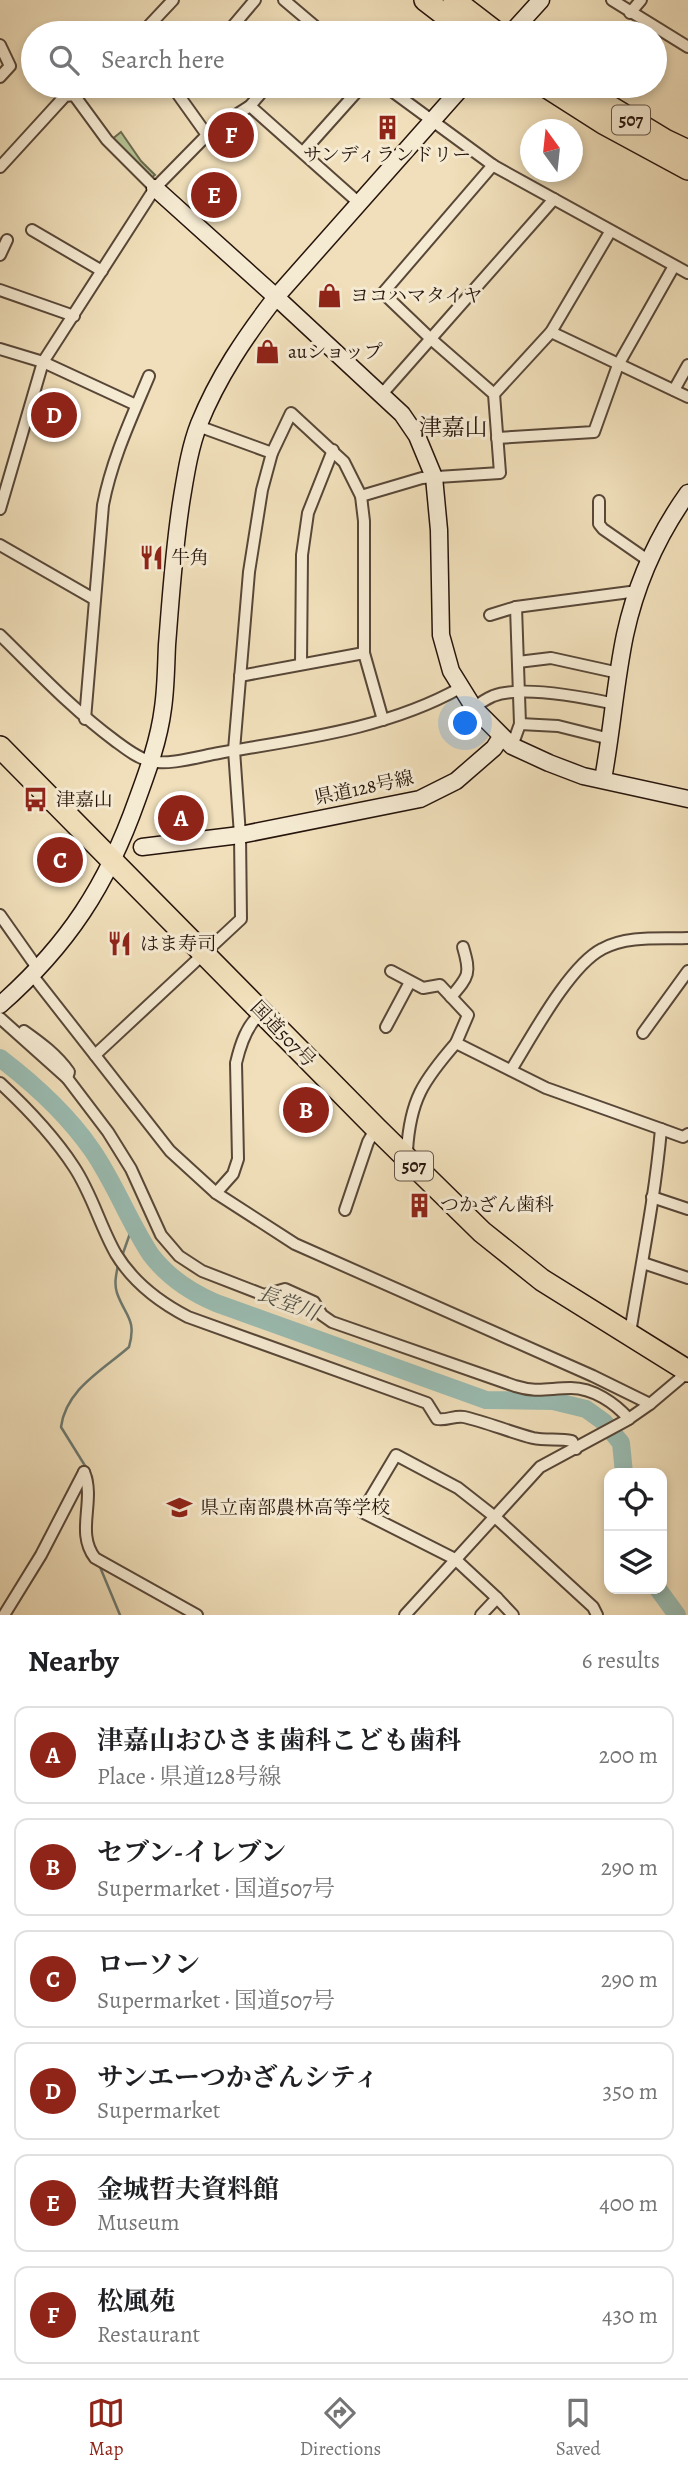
<!DOCTYPE html>
<meta charset="utf-8">
<style>
:root{--surface:#fff;--page:#f6f6f6;--text:#202124;--muted:#757577;--line:#e0e0e0;--accent:#8f2418}
body{margin:0;font-family:Alegreya,"Noto Serif JP",serif;background:var(--page);color:var(--text)}
.controls{position:absolute;right:21px;bottom:21px;display:grid;overflow:hidden;border-radius:14px;box-shadow:0 4px 10px #0003}
.controls button{width:63px;height:63px;display:grid;place-items:center;padding:0;border:0;border-bottom:2px solid var(--line);background:var(--surface);color:var(--text);font:35px sans-serif}
.compass{position:absolute;left:520px;top:119px;width:63px;height:63px;border-radius:50%;background:var(--surface);box-shadow:0 4px 10px #0003;rotate:345deg}
.you{position:absolute;left:466px;top:724px;width:24px;height:24px;margin:-18px;border:5px solid #fff;border-radius:50%;background:#1a73e8;box-shadow:0 0 0 10px #1a73e833}
.badge{display:grid;place-items:center;width:46px;height:46px;border-radius:50%;background:var(--accent);color:#fff;font-size:23px;font-weight:700}
.pin{position:absolute;translate:-50% -50%;border:4px solid #fff;box-shadow:0 2px 7px #0006}
.list{margin:0;padding:0;list-style:none}
h2{display:flex;justify-content:space-between;align-items:center;height:91px;margin:0;padding:0 28px;font-size:30px}
h2 small{font-size:23px;font-weight:400;color:var(--muted)}
.list li{display:grid;grid-template-columns:46px 1fr auto;gap:21px;align-items:center;box-sizing:border-box;height:98px;margin:0 14px 14px;padding:0 14px;border:2px solid var(--line);border-radius:14px}
.list b{display:block;font-size:26px;white-space:nowrap}
.list p{margin:0;font-size:23px;white-space:nowrap;color:var(--muted)}
.list em{font-size:23px;font-style:normal;color:var(--muted)}
.icon{flex:none;width:38px;height:38px;fill:none;stroke:currentColor;stroke-width:2;stroke-linecap:round;stroke-linejoin:round}
.map{position:relative;flex:none;width:688px;height:1615px;overflow:hidden}
.search{position:absolute;background:var(--surface);box-shadow:0 4px 10px #0003;left:21px;right:21px;top:21px;height:77px;display:flex;align-items:center;gap:18px;box-sizing:border-box;padding:0 24px;border-radius:38px;color:var(--muted);font-size:26px}
.sheet{height:763px;background:var(--surface)}
nav{display:flex;justify-content:space-around;align-items:center;box-sizing:border-box;height:98px;border-top:2px solid var(--line);background:var(--surface);font-size:19px;color:var(--muted)}
nav a{display:grid;justify-items:center;gap:4px}
nav .on{color:var(--accent)}
.map>svg:first-child{display:block}
</style>
<div class="map">
<svg width="688" height="1615" viewBox="0 0 688 1615">
<rect width="100%" height="100%" fill="#f0dfba"/>
<filter id="stains"><feTurbulence type="fractalNoise" baseFrequency=".00286" numOctaves="4"/><feColorMatrix values="0 0 0 0 .2 0 0 0 0 .09 0 0 0 0 .02 0 0 0 .5 -.17"/></filter>
<radialGradient id="worn" r=".72"><stop offset=".6" stop-color="#630" stop-opacity="0"/><stop offset="1" stop-color="#630" stop-opacity=".3"/></radialGradient>
<polygon fill="#b4c394" stroke="#6d6c50" stroke-width="2" points="121,132 141,161 155,175 151,178 111,140"/>
<g fill="none" stroke-linecap="round" stroke-linejoin="round">
<g stroke="#6c7970" stroke-width="2.5">
<polyline points="122,1256 133,1225"/>
<path d="M93,1496L92,1477L61,1427C66,1389 103,1370 129,1347C137,1319 125,1316 117,1293C114,1284 116,1275 118,1265"/>
<polyline points="100,1567 120,1615"/>
</g>
<g stroke="#9abcb2" stroke-width="18">
<path d="M0,1058C34,1084 68,1115 92,1150C115,1183 129,1222 151,1255C168,1277 190,1292 216,1303L486,1400L553,1401L586,1409L604,1422L621,1443L624,1473"/>
<polyline points="658,1589 677,1615"/>
</g>
<defs>
<g id="street">
<polyline points="284,0 323,33"/>
<polyline points="612,0 688,47"/>
<polyline points="630,13 641,0"/>
<polyline points="142,33 173,0"/>
<polyline points="227,33 255,0"/>
<polyline points="0,45 10,66 0,77"/>
<polyline points="172,86 207,135"/>
<polyline points="385,86 494,166 688,273"/>
<polyline points="250,106 359,203"/>
<polyline points="303,152 362,86"/>
<polyline points="0,167 65,96 74,95 107,140 155,188"/>
<polyline points="32,230 102,271"/>
<polyline points="0,255 7,240"/>
<polyline points="0,290 74,316"/>
<polyline points="551,332 688,397"/>
<polyline points="0,349 43,362 136,405"/>
<polyline points="674,390 688,365"/>
<polyline points="382,394 554,199"/>
<polyline points="494,394 551,332 610,232"/>
<polyline points="198,426 272,453"/>
<polyline points="497,438 594,432 618,365 674,266"/>
<polyline points="361,496 364,521 364,653"/>
<polyline points="599,501 599,524 603,529 649,561"/>
<polyline points="0,509 43,362 155,188 211,131 250,106 267,86"/>
<polyline points="0,545 94,599"/>
<polyline points="490,615 516,607"/>
<path d="M0,635C37,671 72,709 114,740C125,748 137,758 150,761C168,766 201,756 219,753C300,739 387,729 460,688"/>
<polyline points="518,662 551,658 619,673"/>
<polyline points="301,664 302,555 308,513 333,450"/>
<polyline points="240,676 364,653 383,720"/>
<path d="M474,708C480,703 486,699 493,696C522,685 583,697 615,704"/>
<path d="M85,719L103,505C112,459 131,419 149,376"/>
<polyline points="520,724 558,726 610,739"/>
<polyline points="512,746 520,724 516,607 630,592 636,594"/>
<polyline points="0,915 38,969"/>
<polyline points="391,971 423,988 440,985 468,1015 456,1043"/>
<polyline points="33,976 170,1151 216,1193 295,1244 593,1376 650,1404"/>
<path d="M451,997C469,976 471,974 463,947"/>
<path d="M0,1018L67,1078L108,1132L131,1169L161,1235L179,1256L202,1271L264,1295L285,1289L314,1302L322,1315L332,1322L515,1386C537,1393 549,1388 571,1388C593,1388 615,1403 629,1419"/>
<polyline points="386,1027 410,982"/>
<path d="M24,1031C41,1043 57,1055 69,1072L67,1078"/>
<polyline points="643,1033 688,971"/>
<polyline points="95,1055 241,919 240,835 234,750 249,572 262,490 272,453 291,413 344,462 361,496 422,478 500,473 494,394 431,339 383,293 493,165"/>
<path d="M511,1070C531,1038 569,966 602,949C627,935 661,939 688,938"/>
<path d="M0,1083C28,1109 53,1135 74,1167C92,1194 100,1226 116,1254C133,1282 159,1302 188,1317L427,1403L437,1419C447,1421 455,1415 464,1417C486,1422 510,1432 533,1438C546,1441 559,1438 572,1441L576,1449"/>
<polyline points="661,1129 683,1137 688,1134"/>
<path d="M404,1155L407,1151C410,1100 423,1081 456,1043L546,1088L661,1129C655,1198 641,1265 630,1333"/>
<path d="M216,1193L233,1174L238,1159L236,1063C240,1046 247,1022 263,1013"/>
<polyline points="652,1197 688,1209"/>
<polyline points="345,1210 368,1142 376,1128"/>
<polyline points="643,1263 688,1278"/>
<path d="M84,1472C96,1501 75,1532 95,1558L197,1615"/>
<polyline points="497,1598 513,1615"/>
<polyline points="4,1615 41,1555 84,1472"/>
<polyline points="405,1615 540,1467 627,1420 650,1404 682,1377 686,1370"/>
<polyline points="481,1615 497,1598 455,1559 362,1512 396,1455 458,1488 495,1517 593,1607 597,1615"/>
</g>
<g id="secondary">
<polyline points="511,33 541,0"/>
<polyline points="155,188 276,297 463,86"/>
<path d="M603,779C612,731 615,683 625,635C636,584 658,535 688,493"/>
<polyline points="142,847 240,835 420,799 456,781 494,748 501,737"/>
<path d="M0,1005C68,945 107,885 137,800C148,770 159,740 163,708C166,687 166,666 167,645C171,595 174,546 182,497C186,473 190,447 199,424C218,377 245,337 276,297L402,414L417,436L434,477L439,530L441,635L451,671L474,708L512,746L549,763L583,776L688,799"/>
</g>
<g id="highway">
<polyline points="425,0 468,33"/>
<polyline points="454,0 497,33"/>
<polyline points="545,86 603,123 688,169"/>
<polyline points="576,86 665,140 688,151"/>
<polyline points="0,747 376,1128 482,1232 542,1280 688,1371"/>
</g>
</defs>
<use href="#street" stroke="#584738" stroke-width="14"/>
<use href="#secondary" stroke="#26140c" stroke-width="19"/>
<use href="#highway" stroke="#26140c" stroke-width="24"/>
<use href="#street" stroke="#f5ead2" stroke-width="10"/>
<use href="#secondary" stroke="#f5ead2" stroke-width="16"/>
<use href="#highway" stroke="#f0dfba" stroke-width="21"/>
</g>
<defs>
<symbol id="building-bare" viewBox="-9 -9 18 18"><path d="M-4-6H4V6H1V3H-1V6H-4ZM-2.5-4.3h1.7v1.8h-1.7ZM.8-4.3h1.7v1.8H.8ZM-2.5-1h1.7V.8h-1.7ZM.8-1h1.7V.8H.8Z" fill="#8f2418" stroke="#f5ead2" stroke-width="2.5" paint-order="stroke"/></symbol>
<symbol id="shop-bare" viewBox="-9 -9 18 18"><path d="M-5-2.5h2.3a2.7 3.5 0 0 1 5.4 0H5L5.5 6h-11ZM-1.5-2.5h3a1.5 2.3 0 0 0-3 0Z" fill="#8f2418" stroke="#f5ead2" stroke-width="2.5" paint-order="stroke"/></symbol>
<symbol id="restaurant-bare" viewBox="-9 -9 18 18"><path d="M-5-6h1v4h1v-4h1v4h1v-4h1v5L-1.5 .5V6h-2V.5L-5-1ZM5-6V6H3V1.5H1.5Q1.5-4 5-6Z" fill="#8f2418" stroke="#f5ead2" stroke-width="2.5" paint-order="stroke"/></symbol>
<symbol id="bus-bare" viewBox="-9 -9 18 18"><path d="M-5-6H5V4H4V6H2V4H-2V6H-4V4H-5ZM-3.5-4V0h7V-4ZM-3.5 1.2v1.5H-2V1.2ZM2 1.2v1.5H3.5V1.2Z" fill="#8f2418" stroke="#f5ead2" stroke-width="2.5" paint-order="stroke"/></symbol>
<symbol id="school-bare" viewBox="-9 -9 18 18"><path d="M0-5L7-2L0 1L-7-2ZM-4 1L0 2.5L4 1V4Q0 6-4 4Z" fill="#8f2418" stroke="#f5ead2" stroke-width="2.5" paint-order="stroke"/></symbol>
</defs>
<g fill-rule="evenodd">
<use href="#building-bare" x="370" y="110" width="35" height="35"/>
<use href="#shop-bare" x="312" y="278" width="35" height="35"/>
<use href="#shop-bare" x="250" y="334" width="35" height="35"/>
<use href="#restaurant-bare" x="134" y="540" width="35" height="35"/>
<use href="#bus-bare" x="18" y="782" width="35" height="35"/>
<use href="#restaurant-bare" x="102" y="926" width="35" height="35"/>
<use href="#building-bare" x="402" y="1188" width="35" height="35"/>
<use href="#school-bare" x="162" y="1490" width="35" height="35"/>
</g>
<g text-anchor="middle" dominant-baseline="central" stroke-width="6" stroke-linejoin="round" paint-order="stroke">
<g fill="#f5ead2" stroke="#645447" stroke-width="2">
<rect x="612" y="105.5" width="38" height="29" rx="5"/>
<rect x="395" y="1151.5" width="38" height="29" rx="5"/>
</g>
<g font-size="18" font-weight="bold" fill="#26140c">
<text x="631" y="120">507</text>
<text x="414" y="1166">507</text>
</g>
<g font-size="19" fill="#26140c" stroke="#f5ead2" text-anchor="start">
<text x="387" y="155" text-anchor="middle">サンディランドリー</text>
<text x="350" y="296">ヨコハマタイヤ</text>
<text x="288" y="352">auショップ</text>
<text x="171" y="558">牛角</text>
<text x="56" y="800">津嘉山</text>
<text x="140" y="944">はま寿司</text>
<text x="440" y="1205">つかざん歯科</text>
<text x="200" y="1508">県立南部農林高等学校</text>
</g>
<g font-size="19" fill="#26140c" stroke="#f5ead2">
<text transform="translate(364 788) rotate(-12)">県道128号線</text>
<text transform="translate(283 1034) rotate(46)">国道507号</text>
</g>
<g font-size="21" font-style="italic" fill="#4f4f46" stroke="#f5ead2">
<text transform="translate(288 1303) rotate(20)">長堂川</text>
</g>
<g font-size="23" fill="#26140c" stroke="#f5ead2">
<text x="453" y="427">津嘉山</text>
</g>
</g>
<rect width="100%" height="100%" filter="url(#stains)"/>
<rect width="100%" height="100%" fill="url(#worn)"/>
</svg>
<div class="controls">
<button><svg class="icon" aria-label="locate" viewBox="0 0 24 24"><circle cx="12" cy="12" r="6"/><path d="M12 2v4M12 18v4M2 12h4M18 12h4"/></svg></button>
<button><svg class="icon" aria-label="layers" viewBox="0 0 24 24"><path d="M12 4l9 5-9 5-9-5zM3 14l9 5 9-5"/></svg></button>
</div>
<svg class="compass" viewBox="-18 -18 36 36"><path d="M0-13l5 13h-10z" fill="#e53935"/><path d="M0 13l5-13h-10z" fill="#757577"/></svg>
<div class="you"></div>
<div class="pin badge" style="left:181px;top:818px">A</div>
<div class="pin badge" style="left:306px;top:1110px">B</div>
<div class="pin badge" style="left:60px;top:860px">C</div>
<div class="pin badge" style="left:54px;top:415px">D</div>
<div class="pin badge" style="left:214px;top:195px">E</div>
<div class="pin badge" style="left:231px;top:135px">F</div>
<div class="search"><svg class="icon" aria-label="search" viewBox="0 0 24 24"><circle cx="10" cy="10" r="6"/><path d="M15 15l6 6"/></svg>Search here</div>
</div>
<section class="sheet">
<h2>Nearby<small>6 results</small></h2>
<ul class="list">
<li><span class="badge">A</span><div><b>津嘉山おひさま歯科こども歯科</b><p>Place · 県道128号線</p></div><em>200 m</em></li>
<li><span class="badge">B</span><div><b>セブン-イレブン</b><p>Supermarket · 国道507号</p></div><em>290 m</em></li>
<li><span class="badge">C</span><div><b>ローソン</b><p>Supermarket · 国道507号</p></div><em>290 m</em></li>
<li><span class="badge">D</span><div><b>サンエーつかざんシティ</b><p>Supermarket</p></div><em>350 m</em></li>
<li><span class="badge">E</span><div><b>金城哲夫資料館</b><p>Museum</p></div><em>400 m</em></li>
<li><span class="badge">F</span><div><b>松風苑</b><p>Restaurant</p></div><em>430 m</em></li>
</ul>
</section>
<nav>
<a class="on"><svg class="icon" aria-label="map" viewBox="0 0 24 24"><path d="M3 6l6-2 6 2 6-2v14l-6 2-6-2-6 2zM9 4v14M15 6v14"/></svg>Map</a>
<a><svg class="icon" aria-label="directions" viewBox="0 0 24 24"><path d="M12 3l9 9-9 9-9-9zM9 14v-3h6M13 9l2 2-2 2"/></svg>Directions</a>
<a><svg class="icon" aria-label="saved" viewBox="0 0 24 24"><path d="M7 4h10v16l-5-4-5 4z"/></svg>Saved</a>
</nav>
